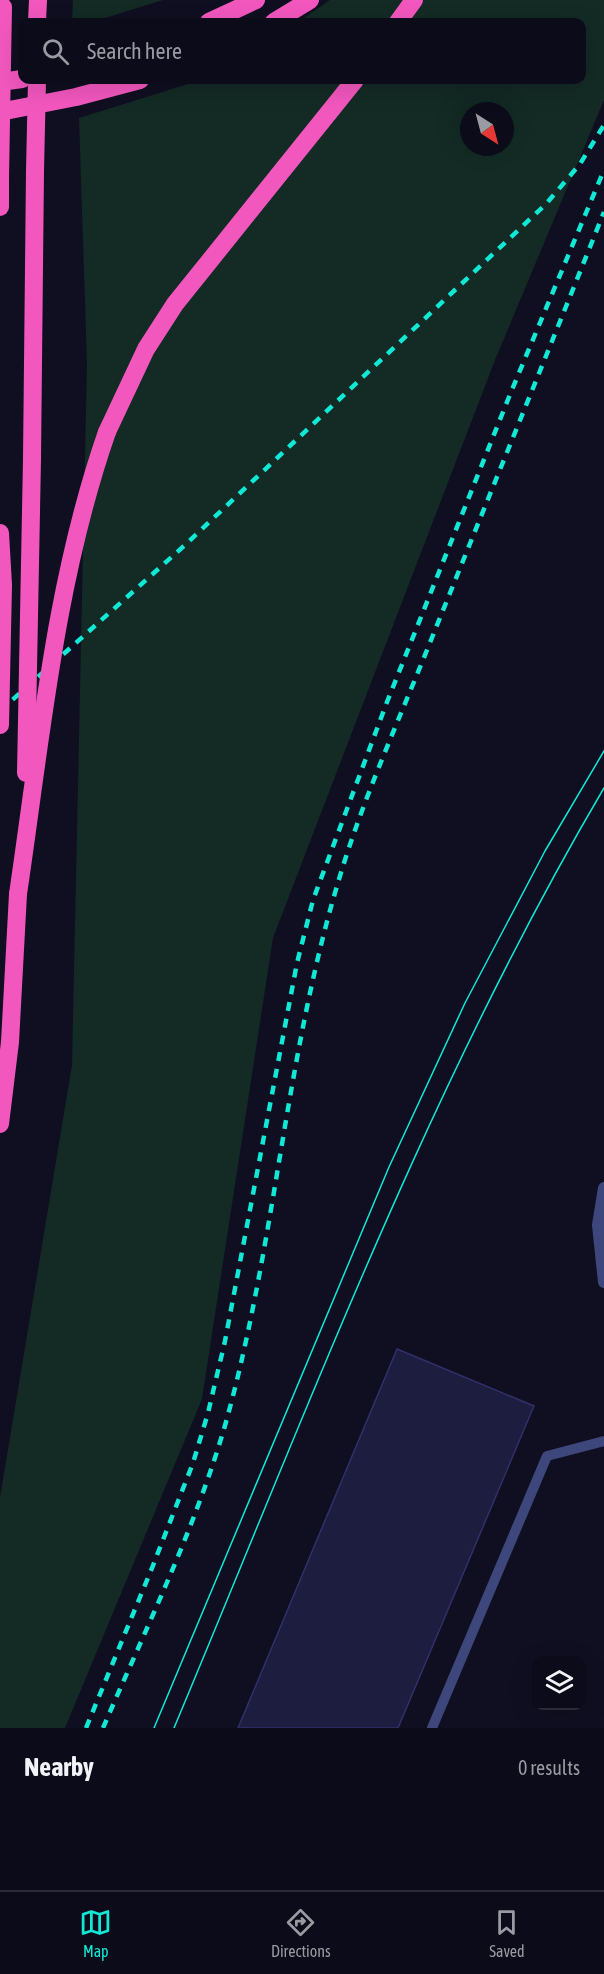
<!DOCTYPE html>
<style>
:root{--surface:#0b0b19;--page:#191926;--text:#f1f3f6;--muted:#9a9ba2;--line:#2b2b38;--accent:#12e8d6}
body{margin:0;font-family:"Asap Condensed",sans-serif;background:var(--page);color:var(--text)}
.controls{position:absolute;right:18px;bottom:18px;display:grid;overflow:hidden;border-radius:12px;box-shadow:0 6px 24px #0002}
.controls button{width:54px;height:54px;display:grid;place-items:center;padding:0;border:0;border-bottom:2px solid var(--line);background:var(--surface);color:var(--text);font:30px sans-serif}
.compass{position:absolute;left:460px;top:102px;width:54px;height:54px;border-radius:50%;background:var(--surface);box-shadow:0 6px 24px #0002;rotate:144deg}
.list{margin:0;padding:0;list-style:none}
h2{display:flex;justify-content:space-between;align-items:center;height:78px;margin:0;padding:0 24px;font-size:26px}
h2 small{font-size:20px;font-weight:400;color:var(--muted)}
.icon{flex:none;width:33px;height:33px;fill:none;stroke:currentColor;stroke-width:2;stroke-linecap:round;stroke-linejoin:round}
.map{position:relative;flex:none;width:604px;height:1728px;overflow:hidden}
.search{position:absolute;background:var(--surface);box-shadow:0 6px 24px #0002;left:18px;right:18px;top:18px;height:66px;display:flex;align-items:center;gap:15px;box-sizing:border-box;padding:0 21px;border-radius:12px;color:var(--muted);font-size:22px}
.sheet{height:162px;background:var(--surface)}
nav{display:flex;justify-content:space-around;align-items:center;box-sizing:border-box;height:84px;border-top:2px solid var(--line);background:var(--surface);font-size:16px;color:var(--muted)}
nav a{display:grid;justify-items:center;gap:3px}
nav .on{color:var(--accent)}
.map>svg:first-child{display:block}
</style>
<div class="map">
<svg width="604" height="1728" viewBox="0 0 604 1728">
<rect width="100%" height="100%" fill="#0f0f21"/>
<g fill="#132a25" fill-rule="evenodd">
<polygon points="73,0 163,0 92,22 72,22"/>
<path d="M330,0H604V100L495,360L273,938L202,1399L65,1728H0V1498L72,1065L87,364L79,118L201,80H582V22H298ZM469,111H505V147H469Z"/>
</g>
<polygon fill="#1d1d40" stroke="#31306a" stroke-width="1.5" points="397,1349 534,1406 398,1728 238,1728"/>
<g fill="none" stroke-linecap="round" stroke-linejoin="round">
<polyline stroke="#3e477c" stroke-width="10" points="432,1728 547,1456 604,1441"/>
<polyline stroke="#3e477c" stroke-width="12" points="604,1188 598,1225 604,1282"/>
<g stroke="#f257be" stroke-width="18">
<polyline points="37,22 38,0"/>
<polyline points="209,22 256,0"/>
<polyline points="274,22 310,0"/>
<polyline points="398,22 414,0"/>
<polyline points="0,82 22,79"/>
<polyline points="0,112 76,97 140,80"/>
<polyline points="0,207 0,177"/>
<polyline points="107,432 146,349 175,304 355,80"/>
<polyline points="32,459 35,171"/>
<polyline points="0,1124 10,1042 18,894"/>
</g>
<g stroke="#12e8d6" stroke-width="1.5">
<polyline points="154,1728 389,1167 465,1003 545,851 604,751"/>
<path d="M174,1728C307,1411 429,1085 604,788"/>
</g>
<g stroke="#12e8d6" stroke-width="4.5" stroke-dasharray="9 8" stroke-linecap="butt">
<polyline points="0,711 185,545 546,204 580,164 604,125"/>
<polyline points="86,1728 152,1568 193,1463 208,1413 225,1341 297,963 313,900 387,702 511,392 604,170"/>
<path d="M103,1728C146,1628 196,1527 226,1422C275,1246 285,1061 337,886C361,803 397,725 429,645C487,501 546,357 604,212"/>
</g>
<g stroke="#f257be" stroke-width="18">
<polyline points="35,171 37,80"/>
<polyline points="0,177 3,7"/>
<polyline points="0,533 3,585 0,725"/>
<polyline points="26,773 32,459"/>
<path d="M18,894C41,739 55,581 107,432"/>
</g>
</g>
</svg>
<div class="controls">
<button><svg class="icon" aria-label="layers" viewBox="0 0 24 24"><path d="M12 4l9 5-9 5-9-5zM3 14l9 5 9-5"/></svg></button>
</div>
<svg class="compass" viewBox="-18 -18 36 36"><path d="M0-13l5 13h-10z" fill="#e53935"/><path d="M0 13l5-13h-10z" fill="#9a9ba2"/></svg>
<div class="search"><svg class="icon" aria-label="search" viewBox="0 0 24 24"><circle cx="10" cy="10" r="6"/><path d="M15 15l6 6"/></svg>Search here</div>
</div>
<section class="sheet">
<h2>Nearby<small>0 results</small></h2>
<ul class="list">
</ul>
</section>
<nav>
<a class="on"><svg class="icon" aria-label="map" viewBox="0 0 24 24"><path d="M3 6l6-2 6 2 6-2v14l-6 2-6-2-6 2zM9 4v14M15 6v14"/></svg>Map</a>
<a><svg class="icon" aria-label="directions" viewBox="0 0 24 24"><path d="M12 3l9 9-9 9-9-9zM9 14v-3h6M13 9l2 2-2 2"/></svg>Directions</a>
<a><svg class="icon" aria-label="saved" viewBox="0 0 24 24"><path d="M7 4h10v16l-5-4-5 4z"/></svg>Saved</a>
</nav>
